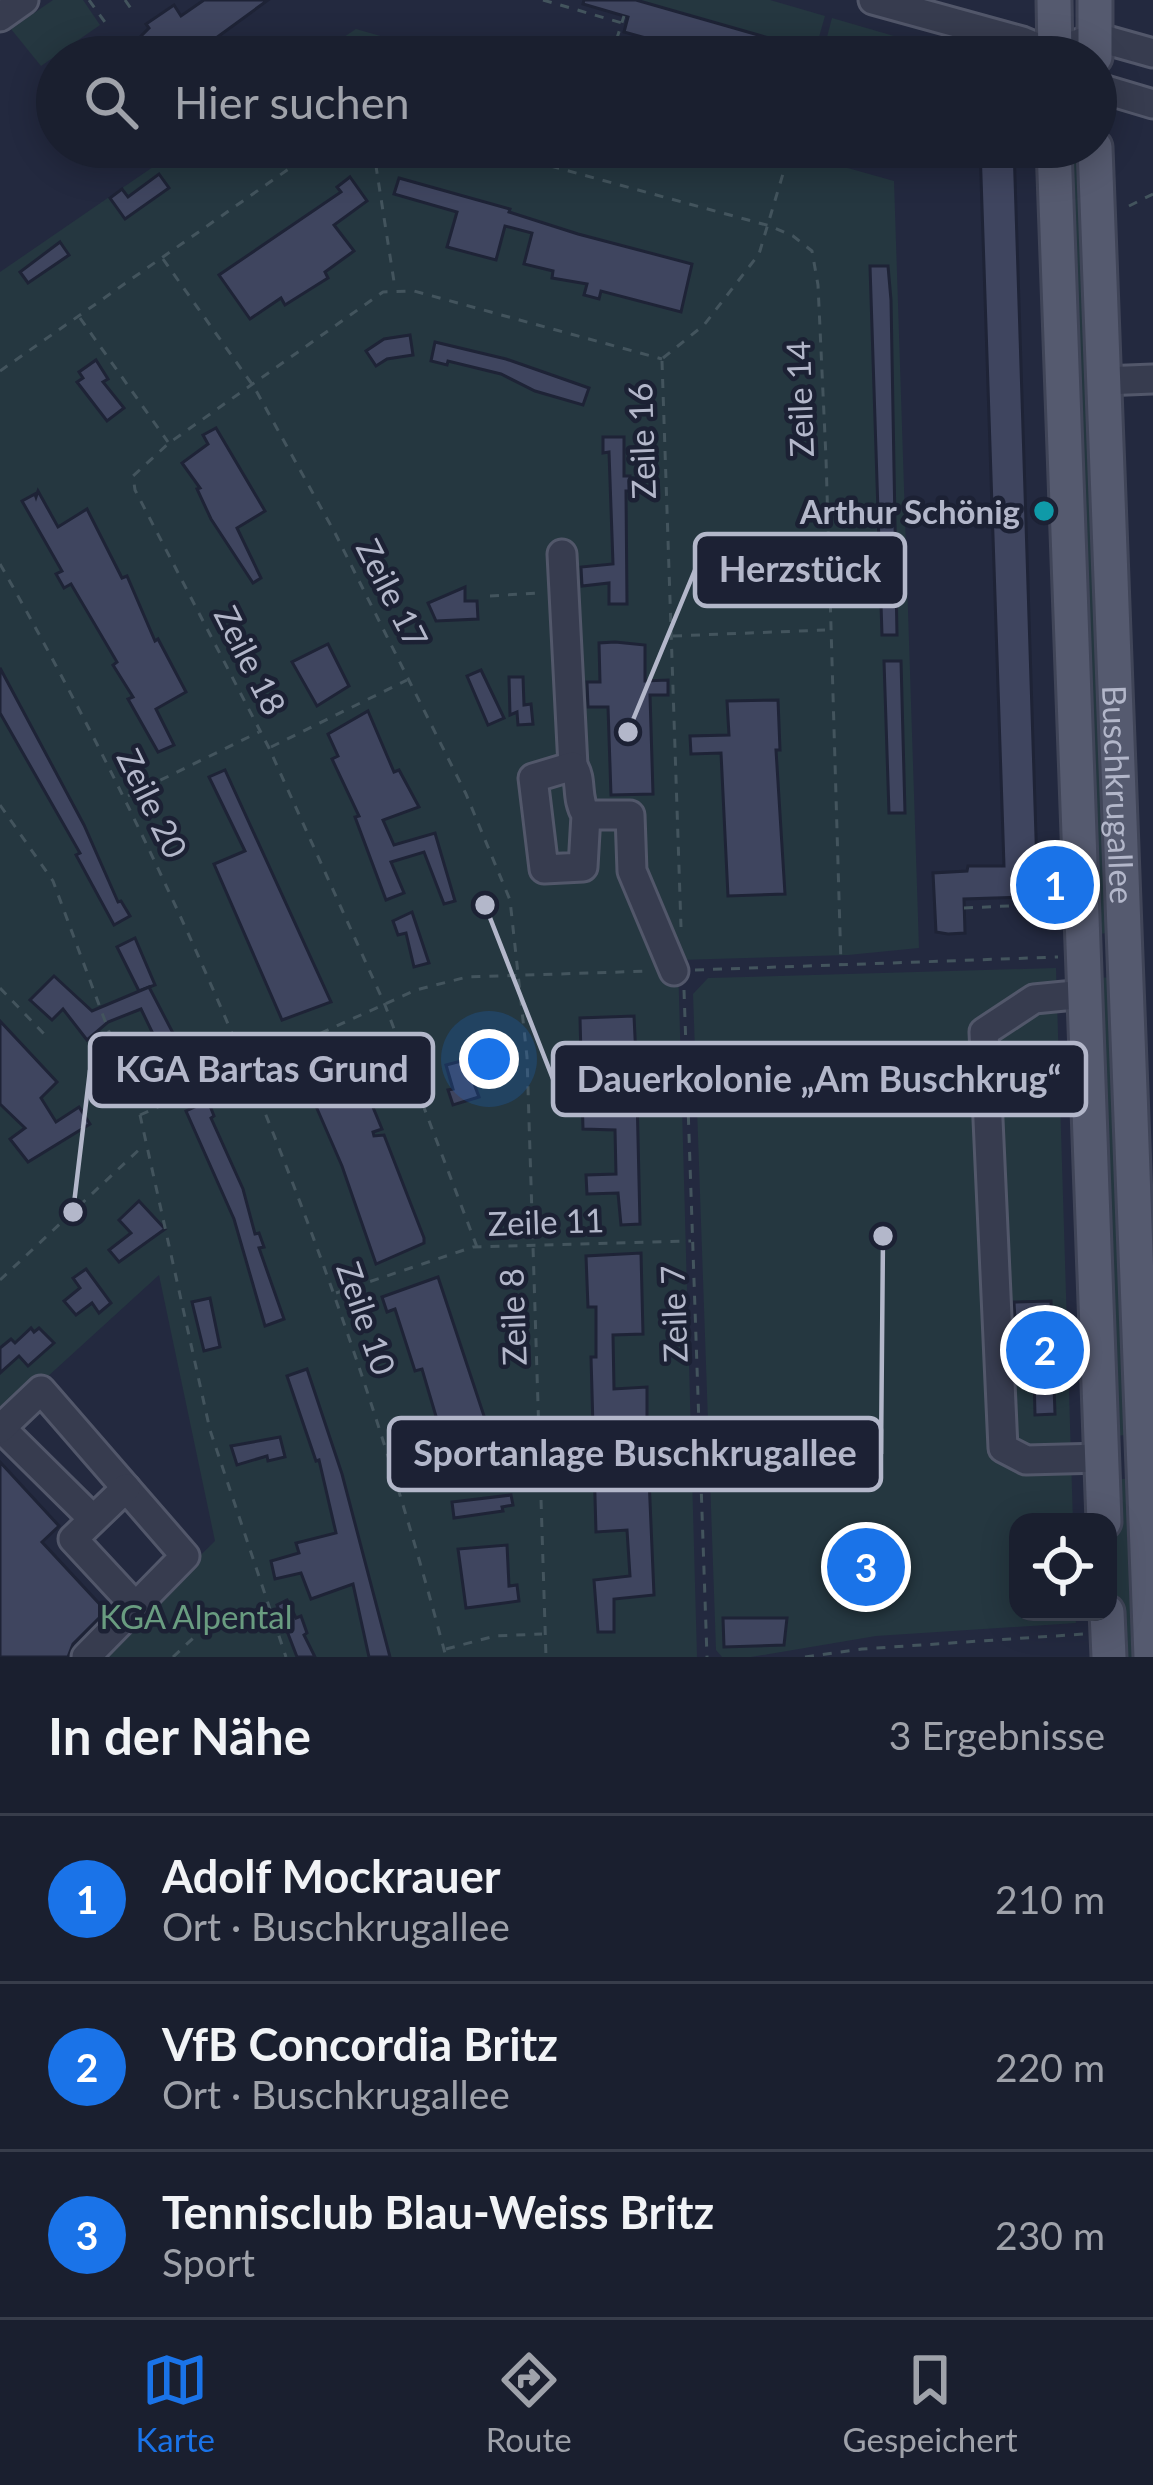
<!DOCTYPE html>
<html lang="de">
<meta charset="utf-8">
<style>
:root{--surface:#1a1f2f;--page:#272c3b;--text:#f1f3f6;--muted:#9fa2aa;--line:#383d4b;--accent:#1a73e8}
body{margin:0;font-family:Lato,sans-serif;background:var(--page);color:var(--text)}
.controls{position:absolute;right:36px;bottom:36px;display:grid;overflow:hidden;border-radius:24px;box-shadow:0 6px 30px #0003}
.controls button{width:108px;height:108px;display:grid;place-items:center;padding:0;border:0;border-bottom:3px solid var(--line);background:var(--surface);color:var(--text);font:60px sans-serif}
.you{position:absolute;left:489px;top:1059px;width:42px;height:42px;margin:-30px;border:9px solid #fff;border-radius:50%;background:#1a73e8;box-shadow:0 0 0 18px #1a73e833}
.badge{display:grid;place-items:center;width:78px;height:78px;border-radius:50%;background:var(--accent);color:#fff;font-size:39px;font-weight:700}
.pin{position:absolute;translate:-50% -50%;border:6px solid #fff;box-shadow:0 3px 12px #0006}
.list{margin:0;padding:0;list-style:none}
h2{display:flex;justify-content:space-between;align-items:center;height:156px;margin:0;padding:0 48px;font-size:51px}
h2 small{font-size:39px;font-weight:400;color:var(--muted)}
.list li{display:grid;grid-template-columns:78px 1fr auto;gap:36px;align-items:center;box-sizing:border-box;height:168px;padding:0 48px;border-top:3px solid var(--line)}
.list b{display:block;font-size:45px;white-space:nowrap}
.list p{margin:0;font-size:39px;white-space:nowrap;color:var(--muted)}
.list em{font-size:39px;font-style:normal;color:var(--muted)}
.icon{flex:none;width:66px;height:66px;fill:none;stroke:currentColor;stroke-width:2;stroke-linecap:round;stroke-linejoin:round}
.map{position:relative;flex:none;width:1153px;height:1657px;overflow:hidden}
.search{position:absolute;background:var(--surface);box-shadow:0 6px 30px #0003;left:36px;right:36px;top:36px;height:132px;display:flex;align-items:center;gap:30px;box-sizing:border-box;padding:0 42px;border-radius:66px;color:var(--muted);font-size:45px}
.sheet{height:660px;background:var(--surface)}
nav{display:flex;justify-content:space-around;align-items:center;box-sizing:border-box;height:168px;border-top:3px solid var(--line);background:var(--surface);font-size:33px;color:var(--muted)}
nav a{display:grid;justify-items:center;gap:6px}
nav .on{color:var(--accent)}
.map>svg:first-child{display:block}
</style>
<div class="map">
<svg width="1153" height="1657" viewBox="0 0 1153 1657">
<rect width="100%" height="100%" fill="#23293f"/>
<g fill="#253740">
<polygon points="53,0 83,0 100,25 41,66 11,29"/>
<polygon points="636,0 770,0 825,16 815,51"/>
<polygon points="832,18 966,57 896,57 827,37"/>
<polygon points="356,29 454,57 314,57"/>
<polygon points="182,147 773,147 894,181 919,948 848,955 678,960 697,1657 97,1657 215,1541 159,1275 0,1420 0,272"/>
<polygon points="1067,147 1081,147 1114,933 1093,934"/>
<polygon points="1056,968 1073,1522 1018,1522 1018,1612 1075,1612 1076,1623 876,1636 751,1657 722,1657 716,1650 693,994 708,978"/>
<polygon points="1117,977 1131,1435 1108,1436 1094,978"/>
<polygon points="1111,1479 1133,1479 1139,1657 1116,1657"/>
</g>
<g fill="#3f455f" stroke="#1e2336" stroke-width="3">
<polygon points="204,0 268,0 190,57 101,57 138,39 149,28 146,24 174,5 181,16"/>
<polygon points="584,0 636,0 821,53 820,57 714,57 624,32 628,17 583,4"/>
<polygon points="980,147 1014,147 1037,868 1027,868 1028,897 964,899 965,933 948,934 936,932 933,873 967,871 968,866 1004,866"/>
<polygon points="159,174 169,188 125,219 110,198 122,189 128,197"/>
<polygon points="350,177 367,201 334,225 354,251 325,272 328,278 285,305 281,298 250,319 219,275 341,192 337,187"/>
<polygon points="399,178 510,209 509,212 578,234 692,264 681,312 601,291 599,299 584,295 587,284 552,278 553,271 524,264 532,233 505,226 496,260 447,247 457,212 394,194"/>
<polygon points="60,242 69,255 28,283 20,272"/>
<polygon points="870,266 888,266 891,300 897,635 882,635"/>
<polygon points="410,335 413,355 387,359 376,366 366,351 384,339"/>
<polygon points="435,342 506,359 589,388 583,405 535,391 501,374 448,361 447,365 431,361"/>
<polygon points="96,360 108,379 103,382 124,408 107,421 77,382 83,378 79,372"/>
<polygon points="216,428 265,511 237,528 261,578 253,583 211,519 197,489 200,488 182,463 208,444 203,435"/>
<polygon points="603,437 624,437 624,476 630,476 630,491 626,491 627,604 609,604 609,583 582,586 581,567 613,564 609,452 603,453"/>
<polygon points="38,491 58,527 87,509 122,578 127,576 155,641 158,639 186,692 156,709 174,745 158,752 128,699 133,697 113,665 117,662 71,584 64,588 56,574 62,571 22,501 35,494 36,497"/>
<polygon points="465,587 465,601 477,601 478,619 436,621 428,603"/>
<polygon points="615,642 645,645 645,681 668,680 668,695 650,695 653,794 611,795 608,707 588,707 587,682 600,682 599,643"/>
<polygon points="328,644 349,686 317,706 292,662"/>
<polygon points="884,661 901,661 905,813 889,813"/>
<polygon points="0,668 84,825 118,902 121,901 130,916 114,925 76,855 80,853 0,713"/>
<polygon points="481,670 504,718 488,725 467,676"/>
<polygon points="509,677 523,677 524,705 531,704 533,724 518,725 517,712 510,715"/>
<polygon points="778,700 780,750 776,750 785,894 728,896 721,753 691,754 690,736 729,735 727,701"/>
<polygon points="368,711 394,772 399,770 419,807 383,820 394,845 435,833 455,901 444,904 424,852 391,862 404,893 386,900 355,817 359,816 332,759 338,756 328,734"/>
<polygon points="225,770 331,1002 282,1020 214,864 245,851 209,777"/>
<polygon points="412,912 429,963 414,967 406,933 398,935 393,921"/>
<polygon points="135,938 155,985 139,991 117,947"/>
<polygon points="54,976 92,1011 149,987 188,1062 170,1069 141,1009 108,1022 87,1040 63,1009 52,1020 30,1000"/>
<polygon points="634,1016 637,1079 643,1078 644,1094 637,1095 640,1224 621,1225 618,1193 587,1194 586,1175 616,1174 615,1130 583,1129 580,1018"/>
<polygon points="0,1021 57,1082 41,1098 56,1122 79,1107 90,1124 28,1162 10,1139 25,1128 0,1104"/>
<polygon points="347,1044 362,1082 372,1078 379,1096 370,1100 382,1129 373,1132 374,1136 384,1135 424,1238 424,1243 376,1264 342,1166 305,1081 299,1083 293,1068"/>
<polygon points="465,1060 479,1097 453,1105 448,1090 453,1089 446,1065"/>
<polygon points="208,1101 214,1116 211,1118 243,1189 255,1234 259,1233 264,1247 259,1248 284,1319 265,1326 234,1219 186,1111"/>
<polygon points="139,1201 165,1229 119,1262 109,1250 131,1233 119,1220"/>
<polygon points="641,1253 643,1334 613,1335 614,1389 647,1387 647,1431 612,1433 615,1481 649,1478 654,1595 614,1599 614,1632 598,1632 594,1580 630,1576 627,1530 596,1532 591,1357 596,1357 596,1307 588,1307 586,1256"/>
<polygon points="86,1269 111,1303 99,1313 92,1303 76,1315 64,1301 80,1288 73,1278"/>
<polygon points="438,1277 486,1422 433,1439 429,1426 438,1423 422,1369 415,1371 395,1309 387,1312 382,1297"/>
<polygon points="210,1298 220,1347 204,1351 192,1302"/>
<polygon points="1051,1301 1055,1414 1035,1415 1034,1374 1018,1375 1014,1302"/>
<polygon points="31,1328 34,1332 39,1328 54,1343 28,1366 19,1356 0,1373 0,1348 11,1339 15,1343"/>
<polygon points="307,1369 342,1474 390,1657 369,1657 353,1584 311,1599 301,1573 275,1579 271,1561 299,1553 296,1543 336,1533 319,1460 316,1461 287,1376"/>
<polygon points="280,1437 285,1457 268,1461 267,1456 237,1465 231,1446"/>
<polygon points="0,1462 59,1526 42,1542 106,1611 73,1644 68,1657 0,1657"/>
<polygon points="511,1495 513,1505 502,1507 503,1511 454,1518 452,1502"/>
<polygon points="507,1545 509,1586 517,1585 519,1601 466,1608 458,1549"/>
<polygon points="287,1600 296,1618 301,1616 307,1633 304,1635 315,1657 297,1657 277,1605"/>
<polygon points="723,1618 787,1618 784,1645 724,1647"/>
</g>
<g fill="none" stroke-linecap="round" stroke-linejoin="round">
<defs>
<g id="minor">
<polyline points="873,0 1022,41 1060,57"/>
<polyline points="0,17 24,0"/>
<polyline points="1055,52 1096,37 1153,53"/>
<polyline points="1096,87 1153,104"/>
<polyline points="1103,381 1153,379"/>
<polyline points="562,554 573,766"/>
<path d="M586,815C575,797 583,780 573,766L533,778L544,869L583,867L586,815H630L632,871L674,971"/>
<polyline points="1085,994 1034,999 984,1032 1003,1448 1026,1460 1102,1458"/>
<polyline points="1,1428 93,1519"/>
<polyline points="0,1429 41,1390 185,1556 86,1657"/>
<polyline points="126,1488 73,1539 138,1609"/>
</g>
<g id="major">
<polyline points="1054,0 1055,57"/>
<polyline points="1095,0 1095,57"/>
<polyline points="1054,147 1104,1522"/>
<path id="s1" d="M1095,147L1151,1657"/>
<polyline points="1107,1612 1109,1657"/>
</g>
</defs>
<use href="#minor" stroke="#52576a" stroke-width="33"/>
<use href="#major" stroke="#404558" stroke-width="39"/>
<g stroke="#43545d" stroke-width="3" stroke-dasharray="9 9" stroke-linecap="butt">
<polyline points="89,0 107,25"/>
<polyline points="125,0 132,10"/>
<polyline points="543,0 622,23"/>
<polyline points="617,37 689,57"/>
<polyline points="611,57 624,16"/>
<polyline points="373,147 395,288"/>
<polyline points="481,147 770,226 793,236 812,251 818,285 826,458 841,965"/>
<polyline points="1129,206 1153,194"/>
<polyline points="163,259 254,387 335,533 466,794 510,900 527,1057 546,1657"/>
<polyline points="80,318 168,442"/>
<polyline points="663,358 704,325 759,254 791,147"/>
<polyline points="662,361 681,927"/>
<polyline points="0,371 320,147"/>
<path d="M0,564C195,908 345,1275 446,1657"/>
<polyline points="490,596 538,593"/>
<polyline points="673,636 825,630"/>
<polyline points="271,747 407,680"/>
<polyline points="128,796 259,732"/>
<polyline points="0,805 53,881 140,1115 210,1430 286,1657"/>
<polyline points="1028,883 1056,882"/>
<polyline points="964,908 1052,904"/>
<polyline points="695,970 1058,957"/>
<polyline points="0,988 47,1037"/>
<polyline points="684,990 707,1657"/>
<polyline points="140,1115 416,990 467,977 650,971"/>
<polyline points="477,1247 385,1005 269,748 135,490 133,476 169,443 383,292 414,291 662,359"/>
<polyline points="0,1280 143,1146"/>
<polyline points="336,1293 473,1247 691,1241"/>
<polyline points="446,1649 495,1636 542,1634"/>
<polyline points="173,1657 221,1612"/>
<polyline points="805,1657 862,1649 1084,1634"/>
</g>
<use href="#minor" stroke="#373c4f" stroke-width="27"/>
<use href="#major" stroke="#555a6f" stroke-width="33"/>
</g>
<circle fill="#0f9aa8" stroke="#1c2134" stroke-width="4.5" cx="1044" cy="511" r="12"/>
<g text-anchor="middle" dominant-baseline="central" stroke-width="9" stroke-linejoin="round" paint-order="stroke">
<g font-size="33" fill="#b3b7ca" stroke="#1c2134">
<text transform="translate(799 399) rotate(-92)">Zeile 14</text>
<text transform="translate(641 441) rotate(-92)">Zeile 16</text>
<text transform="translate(393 593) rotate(63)">Zeile 17</text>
<text transform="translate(251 660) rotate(63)">Zeile 18</text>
<text stroke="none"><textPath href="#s1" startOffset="648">Buschkrugallee</textPath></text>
<text transform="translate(153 803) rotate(64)">Zeile 20</text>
<text transform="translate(546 1221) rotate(-2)">Zeile 11</text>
<text transform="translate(673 1314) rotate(-92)">Zeile 7</text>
<text transform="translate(512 1317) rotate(-92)">Zeile 8</text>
<text transform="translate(367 1318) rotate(71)">Zeile 10</text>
</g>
<g font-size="33" font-weight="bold" fill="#b3b7ca" stroke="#1c2134" text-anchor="end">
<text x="1020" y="511">Arthur Schönig</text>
</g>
<g font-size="33" fill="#699c80" stroke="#1c2134">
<text x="196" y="1616">KGA Alpental</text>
</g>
</g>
<path fill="none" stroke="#b3b7ca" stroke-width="4.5" d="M628 732L695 570M73 1212L90 1070M485 905L553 1079M883 1236L881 1454"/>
<g fill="#b3b7ca" stroke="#1c2134" stroke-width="4.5">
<circle cx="628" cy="732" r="12"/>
<circle cx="73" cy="1212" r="12"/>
<circle cx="485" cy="905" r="12"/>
<circle cx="883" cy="1236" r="12"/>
</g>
<g fill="#1c2134" stroke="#b3b7ca" stroke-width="4.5">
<rect x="695" y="534" width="210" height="72" rx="12"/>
<rect x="90" y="1034" width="343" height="72" rx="12"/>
<rect x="553" y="1043" width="533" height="72" rx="12"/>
<rect x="389" y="1418" width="492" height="72" rx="12"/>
</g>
<g font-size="36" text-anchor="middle" font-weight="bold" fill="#b3b7ca">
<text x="800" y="582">Herzstück</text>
<text x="262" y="1082">KGA Bartas Grund</text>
<text x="819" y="1092">Dauerkolonie „Am Buschkrug“</text>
<text x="635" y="1466">Sportanlage Buschkrugallee</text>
</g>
</svg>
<div class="controls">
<button><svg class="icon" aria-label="locate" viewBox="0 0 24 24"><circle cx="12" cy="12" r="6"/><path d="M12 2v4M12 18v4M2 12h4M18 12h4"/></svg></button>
</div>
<div class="you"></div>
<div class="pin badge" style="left:1055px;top:885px">1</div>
<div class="pin badge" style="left:1045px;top:1350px">2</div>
<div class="pin badge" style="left:866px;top:1567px">3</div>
<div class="search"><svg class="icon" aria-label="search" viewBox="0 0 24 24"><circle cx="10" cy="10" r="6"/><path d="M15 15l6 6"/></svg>Hier suchen</div>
</div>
<section class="sheet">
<h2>In der Nähe<small>3 Ergebnisse</small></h2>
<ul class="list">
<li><span class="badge">1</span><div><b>Adolf Mockrauer</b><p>Ort · Buschkrugallee</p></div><em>210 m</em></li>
<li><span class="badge">2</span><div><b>VfB Concordia Britz</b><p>Ort · Buschkrugallee</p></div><em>220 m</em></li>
<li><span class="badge">3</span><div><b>Tennisclub Blau-Weiss Britz</b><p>Sport</p></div><em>230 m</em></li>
</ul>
</section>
<nav>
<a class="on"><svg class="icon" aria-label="map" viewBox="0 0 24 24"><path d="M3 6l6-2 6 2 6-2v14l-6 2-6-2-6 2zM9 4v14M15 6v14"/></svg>Karte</a>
<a><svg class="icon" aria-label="directions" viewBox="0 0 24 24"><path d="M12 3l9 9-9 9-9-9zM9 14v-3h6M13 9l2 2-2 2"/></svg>Route</a>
<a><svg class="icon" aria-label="saved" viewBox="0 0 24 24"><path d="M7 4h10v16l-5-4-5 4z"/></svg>Gespeichert</a>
</nav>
